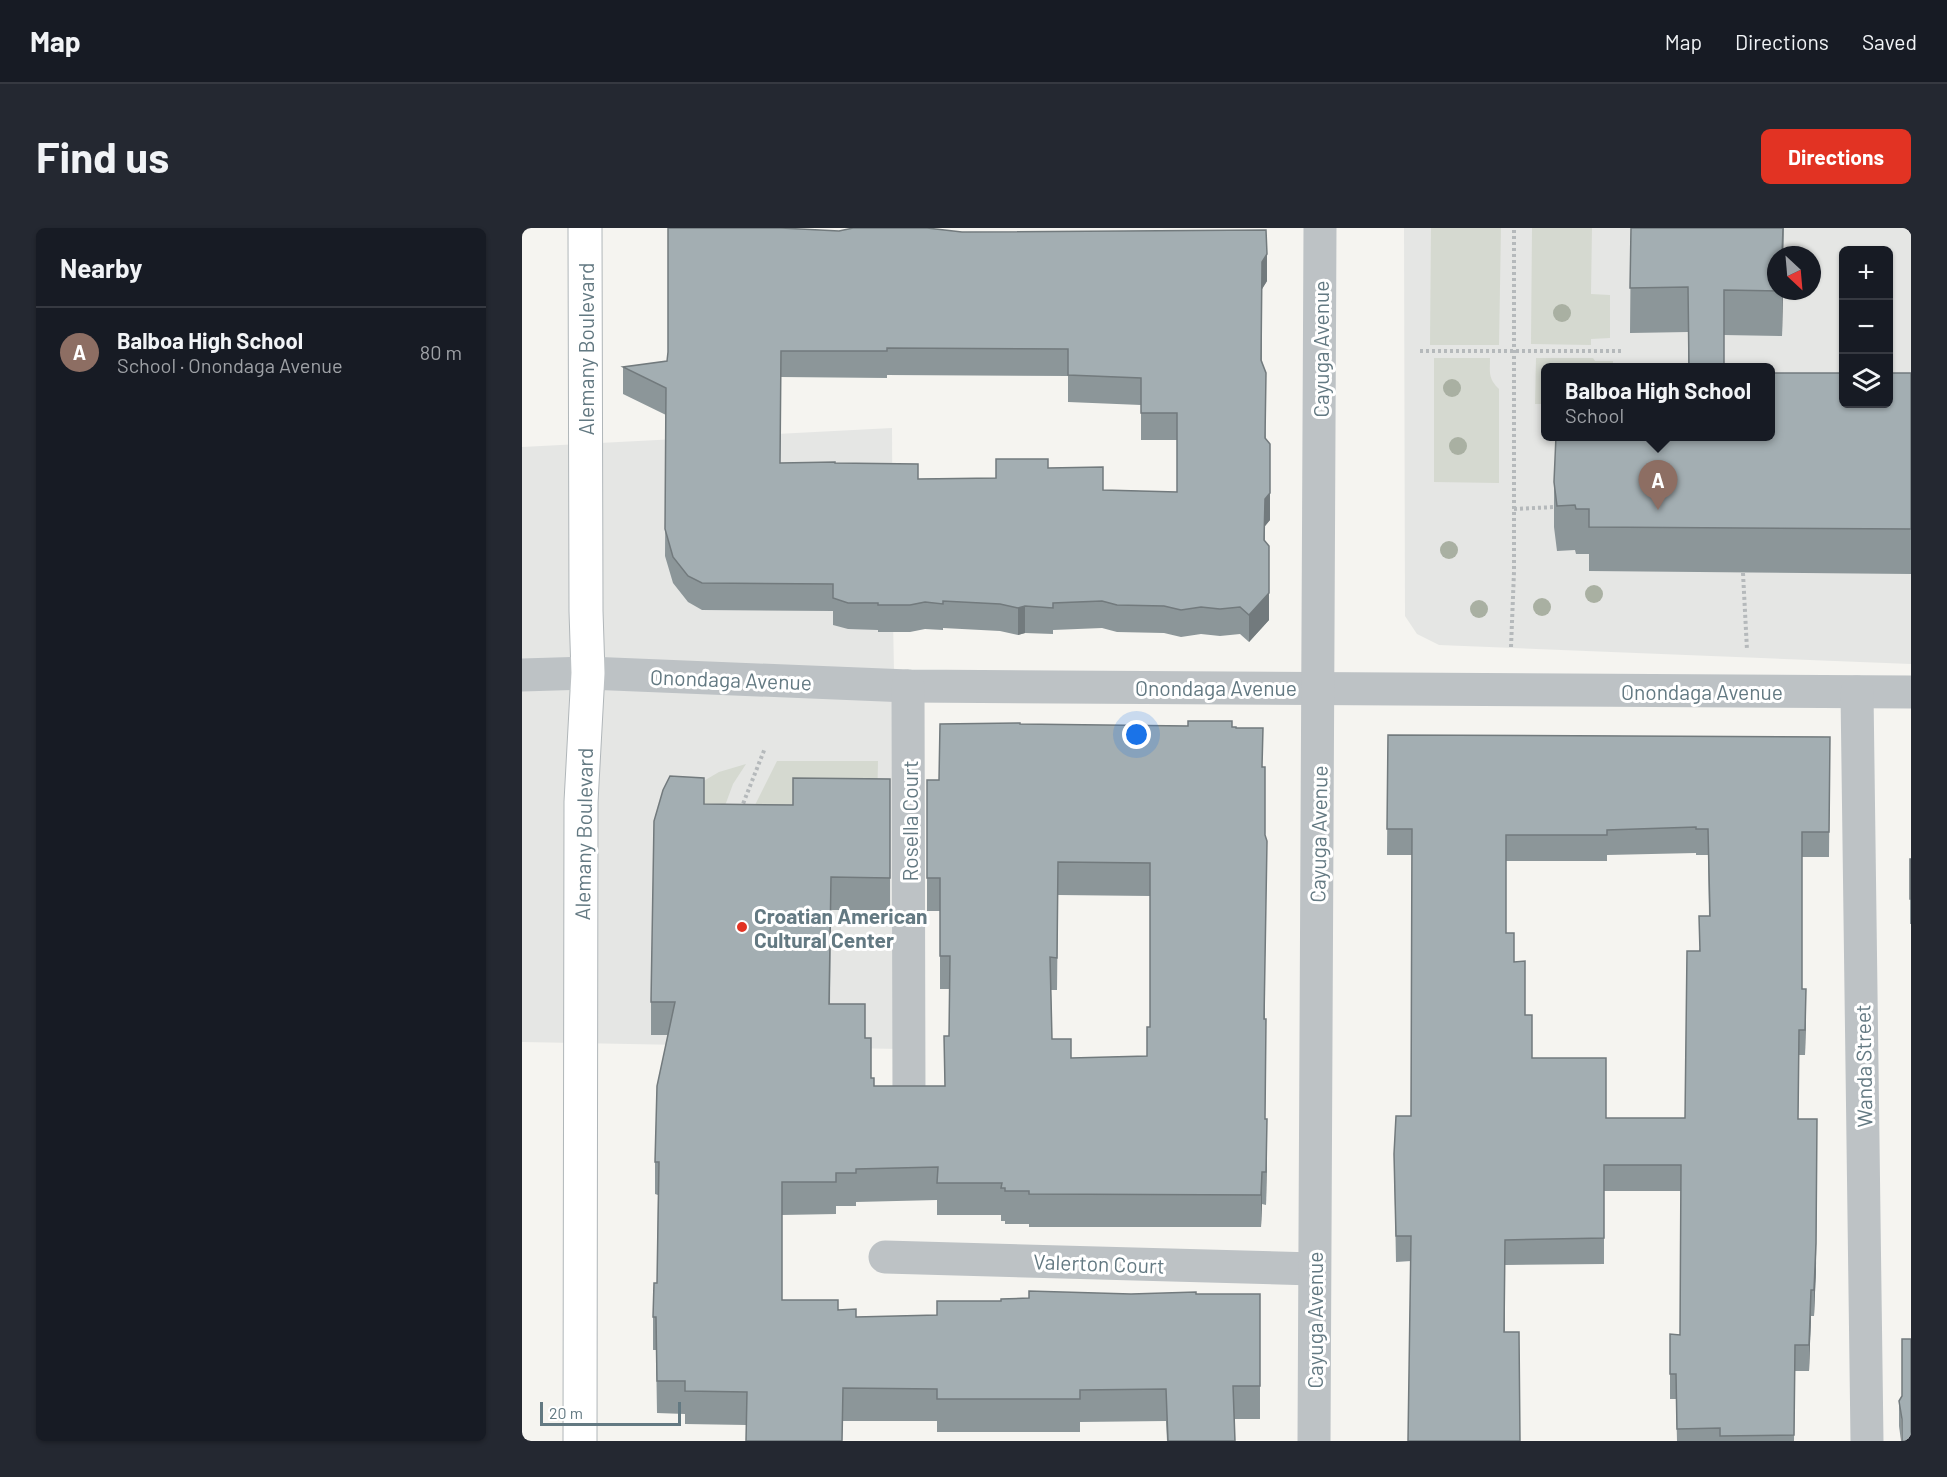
<!DOCTYPE html>
<meta charset="utf-8">
<style>
:root{--surface:#171b24;--page:#242831;--text:#f1f3f6;--muted:#9ea1a6;--line:#363941;--accent:#e23323}
body{margin:0;font-family:Barlow,sans-serif;background:var(--page);color:var(--text)}
.controls{position:absolute;right:18px;top:18px;display:grid;overflow:hidden;border-radius:9px;box-shadow:0 2px 4px #0004}
.controls button{width:54px;height:54px;display:grid;place-items:center;padding:0;border:0;border-bottom:2px solid var(--line);background:var(--surface);color:var(--text);font:30px sans-serif}
.compass{position:absolute;left:1245px;top:18px;width:54px;height:54px;border-radius:50%;background:var(--surface);box-shadow:0 2px 4px #0004;rotate:154deg}
.scale{position:absolute;left:18px;bottom:15px;width:141px;box-sizing:border-box;padding-left:6px;border:3px solid #637982;border-top:0;font-size:16px;line-height:21px;white-space:nowrap;color:#637982;-webkit-text-stroke:4px #fff;paint-order:stroke}
.you{position:absolute;left:615px;top:507px;width:21px;height:21px;margin:-15px;border:4px solid #fff;border-radius:50%;background:#1a73e8;box-shadow:0 0 0 9px #1a73e833}
.badge{display:grid;place-items:center;width:39px;height:39px;border-radius:50%;background:var(--accent);color:#fff;font-size:20px;font-weight:700}
.pin{position:absolute;translate:-50% -50px;filter:drop-shadow(0 2px 3px #0008)}
.pin::after{content:'';position:absolute;top:32px;width:21px;height:18px;background:inherit;clip-path:polygon(0 0,100% 0,50% 100%)}
.popup{position:absolute;left:1019px;top:135px;width:234px;height:78px;box-sizing:border-box;display:grid;place-content:center;border-radius:9px;background:var(--surface);filter:drop-shadow(0 2px 4px #0005);font-size:20px;white-space:nowrap;color:var(--muted)}
.popup b{font-size:22px;color:var(--text)}
.popup::after{content:'';position:absolute;left:50%;top:100%;margin-left:-12px;border:12px solid transparent;border-top-color:var(--surface)}
.list{margin:0;padding:0;list-style:none}
h2{display:flex;justify-content:space-between;align-items:center;height:78px;margin:0;padding:0 24px;font-size:26px}
h2 small{font-size:20px;font-weight:400;color:var(--muted)}
.list li{display:grid;grid-template-columns:39px 1fr auto;gap:18px;align-items:center;box-sizing:border-box;height:90px;padding:0 24px;border-top:2px solid var(--line)}
.list b{display:block;font-size:22px;white-space:nowrap}
.list p{margin:0;font-size:20px;white-space:nowrap;color:var(--muted)}
.list em{font-size:20px;font-style:normal;color:var(--muted)}
.icon{flex:none;width:33px;height:33px;fill:none;stroke:currentColor;stroke-width:2;stroke-linecap:round;stroke-linejoin:round}
.map{position:relative;flex:none;width:1389px;height:1213px;overflow:hidden;border-radius:9px}
header{display:flex;align-items:center;gap:36px;box-sizing:border-box;height:84px;padding:0 30px;background:var(--surface);border-bottom:2px solid var(--line)}
header strong{font-size:28px}
nav{display:flex;gap:33px;margin-inline-start:auto;font-size:21px}
.intro{display:flex;align-items:center;justify-content:space-between;box-sizing:border-box;height:144px;padding:0 36px}
h1{margin:0;font-size:42px}
.button{padding:15px 27px;border-radius:9px;background:var(--accent);color:#fff;font-size:21px;font-weight:700}
main{display:flex;gap:36px;padding:0 36px}
aside{flex:1;background:var(--surface);border-radius:9px;box-shadow:0 2px 4px #0004}
.map>svg:first-child{display:block}
</style>
<header>
<strong>Map</strong>
<nav><a>Map</a><a>Directions</a><a>Saved</a></nav>
</header>
<div class="intro"><h1>Find us</h1><a class="button">Directions</a></div>
<main>
<aside>
<h2>Nearby<small></small></h2>
<ul class="list">
<li><span class="badge" style="background:#8d6e63">A</span><div><b>Balboa High School</b><p>School · Onondaga Avenue</p></div><em>80 m</em></li>
</ul>
</aside>
<div class="map">
<svg width="1389" height="1213" viewBox="0 0 1389 1213">
<rect width="100%" height="100%" fill="#f5f4f0"/>
<g fill="#e5e6e4" fill-rule="evenodd">
<path d="M882,0H1389V436L917,417L895,406L883,388ZM1322,22H1366V176H1322ZM1254,27H1290V63H1254ZM1024,140H1248V208H1024Z"/>
<polygon points="370,200 371,390 379,821 0,814 0,219"/>
</g>
<g fill="#d5d9d0">
<polygon points="909,0 979,0 977,117 908,117"/>
<polygon points="1010,0 1070,0 1069,66 1088,67 1088,110 1069,111 1069,117 1009,116"/>
<path d="M912,130H968C968,145 966,150 977,161V255L912,254Z"/>
<polygon points="1014,130 1071,130 1073,133 1091,133 1091,139 1024,140 1023,176 1013,176"/>
<polygon points="255,533 356,533 355,581 230,583"/>
<polygon points="224,536 211,556 201,583 157,579 173,558 197,544"/>
</g>
<g fill="none" stroke-linecap="round" stroke-linejoin="round">
<defs>
<polyline id="major" points="58,1213 59,574 66,445 64,383 63,0"/>
</defs>
<use href="#major" stroke="#b0b6b9" stroke-width="35"/>
<g stroke="#b5b9bb" stroke-width="4" stroke-dasharray="3 3" stroke-linecap="butt">
<polyline points="898,123 1100,123"/>
<polyline points="992,281 1033,279"/>
<polyline points="1221,345 1225,422"/>
<polyline points="989,419 992,344 992,0"/>
<polyline points="219,581 243,520"/>
</g>
<g stroke="#bdc2c5" stroke-width="33">
<polyline points="0,447 66,445 386,458 1389,464"/>
<polyline points="386,458 387,873"/>
<polyline points="1335,464 1345,1213"/>
<polyline points="363,1029 792,1041"/>
<polyline points="792,1213 798,0"/>
</g>
<use href="#major" stroke="#fff" stroke-width="33"/>
</g>
<g fill="#a9b0a2">
<circle cx="1040" cy="85" r="9"/>
<circle cx="930" cy="160" r="9"/>
<circle cx="936" cy="218" r="9"/>
<circle cx="927" cy="322" r="9"/>
<circle cx="1072" cy="366" r="9"/>
<circle cx="1020" cy="379" r="9"/>
<circle cx="957" cy="381" r="9"/>
</g>
<g fill="#8c9699" fill-rule="evenodd">
<polygon points="1109,0 1262,0 1260,108 1202,107 1202,140 1166,140 1166,104 1108,105"/>
<path d="M745,53L740,61V132L748,292L743,298V313L747,392L727,414L718,406L698,408L679,406L659,409L642,405L595,404L580,400L531,402V406L503,405L496,407L478,403L421,400V402L403,401L388,404H356V402L326,401L311,397V383L180,382L166,374L151,355L143,328L144,187L101,166V139ZM365,147L546,148V174L619,177V212H655V264L581,262L526,240L474,250L396,251L313,235H258L259,149L365,150Z"/>
<polygon points="1389,145 1389,346 1067,343 1067,326 1054,326 1053,322 1035,323 1032,299 1032,254"/>
<path d="M498,496L710,499L714,500L741,539L743,608V891L745,924L744,977L740,976L739,999H507V996H483V993H479V987H415V972L334,974V978H314V986L260,987V1072L316,1082L334,1089L415,1087L479,1073L674,1066H738V1191H713V1213H645L644,1193L558,1194V1204H415V1193H321L225,1197L163,1196V1186L135,1185L134,1122H131V1089L135,1055L136,967L133,966V934L146,807H129V774L182,576L271,577L368,551V682H309L308,776L343,810L349,850L352,858H423L422,808H427V761H418V683H405V552H417ZM536,667L628,668V799L625,828L549,830L530,811L529,762H535Z"/>
<path d="M866,507L1308,509L1307,629H1280V761L1284,787L1283,827H1277L1276,891L1294,1041L1292,1088H1289L1287,1143H1273L1272,1213H1155L1154,1171H1148V1106L1158,1107L1159,963H1082V1036L983,1037V1104L998,1213L889,1033L874,1034L872,926L889,888L890,627H865ZM1174,625V627H1186L1187,688L1177,723L1163,890H1084L1010,830L1003,787L992,734L984,705V633H1085V627Z"/>
<rect x="1388" y="631" width="1" height="65"/>
<polygon points="1380,1168 1379,1213 1377,1198 1377,1173"/>
</g>
<g fill="#727a7d">
<polygon points="745,26 745,53 740,61 740,34"/>
<polygon points="1260,63 1261,63 1260,108"/>
<polygon points="748,216 748,292 743,298 743,271"/>
<polygon points="747,365 747,392 727,414 727,387"/>
<polygon points="503,378 503,405 496,407 496,380"/>
<polygon points="1284,761 1284,787 1283,827 1283,802"/>
<polygon points="745,891 745,924 744,977 744,944"/>
<polygon points="1295,891 1294,1041 1292,1088 1292,1062"/>
<polygon points="740,944 740,976 739,999 739,967"/>
<polygon points="1289,1062 1289,1088 1287,1143 1287,1117"/>
</g>
<g fill="#a3aeb2" stroke="#727a7d" stroke-width="1.5" fill-rule="evenodd">
<path d="M146,0H259L317,3L331,0H405L440,4L744,2L745,26L740,34L739,132L744,145L743,210L748,216V265L743,271L742,312L747,318V365L727,387L718,379L698,381L679,379L659,382L642,378L595,377L580,373L531,375V380L503,378L496,380L478,376L421,373V376L403,374L388,377H356V375H326L311,370V356L180,355L166,348L151,329L143,301L144,160L101,139L145,133L146,124ZM365,120L546,121V147L619,150V185H655V264L581,262V239L526,240V231H474V250L396,251V236L313,235V234L258,235L259,123H365Z"/>
<polygon points="1109,0 1261,0 1260,27 1254,27 1254,63 1260,63 1202,62 1202,140 1167,140 1166,59 1108,60"/>
<polygon points="1248,145 1322,145 1322,176 1366,176 1366,145 1389,145 1389,301 1067,299 1067,281 1054,281 1053,277 1035,278 1032,254 1034,208 1248,208"/>
<path d="M666,493H710V499H714V500H741L740,539H743V607L745,613L742,791H744L743,891H745L744,944H740L739,967L507,966V963H483V960H479L480,955H415L416,939L334,941V945H314V954H260V1072H316V1082L334,1081V1089L415,1087V1073H479V1071L507,1070V1063L609,1066L674,1064V1066H738V1158H711L713,1213H646L644,1161L558,1162V1171H415V1161L321,1160L320,1213H224L225,1164L163,1163V1153H135L134,1089H131L132,1055H135L137,934H133L135,858L153,774H129L132,593L141,562L148,548L182,550V576L271,577V550L368,551V650L309,649L307,776H343V810H349V850H352V858H423L422,808H427L428,728H418V650H405V552H417L418,496L498,495V496L666,498ZM536,634L628,635V799H625V828L549,830V811H530L528,729L535,730Z"/>
<path d="M866,507L1308,509L1307,604H1280V761H1284L1283,802H1277L1276,891H1295L1294,1015L1292,1062H1289L1287,1117H1273L1272,1207L1198,1208V1200L1155,1201L1154,1146H1148V1106L1158,1107L1159,937H1082V1010L983,1012L982,1104H997L998,1213H886L889,1008H874L872,926L874,888H889L890,601H865ZM1174,599V601H1186L1188,688H1177L1178,723H1165L1163,890H1084V830H1010V787H1003V733L992,734V705H984V607H1085V602Z"/>
<rect x="1388" y="631" width="1" height="40"/>
<polygon points="1380,1111 1389,1111 1389,1213 1380,1213 1380,1191 1377,1173 1380,1168"/>
</g>
<circle fill="#e23323" stroke="#fff" stroke-width="2" cx="220" cy="699" r="6"/>
<g text-anchor="middle" dominant-baseline="central" stroke-width="6" stroke-linejoin="round" paint-order="stroke">
<g font-size="21" fill="#637982" stroke="#fff">
<text transform="translate(63 121) rotate(-90)">Alemany Boulevard</text>
<text transform="translate(798 121) rotate(-90)">Cayuga Avenue</text>
<text transform="translate(209 451) rotate(2)">Onondaga Avenue</text>
<text x="694" y="459">Onondaga Avenue</text>
<text x="1180" y="463">Onondaga Avenue</text>
<text transform="translate(387 593) rotate(-90)">Rosella Court</text>
<text transform="translate(61 606) rotate(-89)">Alemany Boulevard</text>
<text transform="translate(796 606) rotate(-89)">Cayuga Avenue</text>
<text transform="translate(1341 838) rotate(-91)">Wanda Street</text>
<text transform="translate(577 1035) rotate(2)">Valerton Court</text>
<text transform="translate(792 1092) rotate(-90)">Cayuga Avenue</text>
</g>
<g font-size="21" font-weight="bold" fill="#637982" stroke="#fff" text-anchor="start">
<text x="232" y="687">Croatian American<tspan x="232" dy="24">Cultural Center</tspan></text>
</g>
</g>
</svg>
<div class="controls">
<button>+</button>
<button>−</button>
<button><svg class="icon" aria-label="layers" viewBox="0 0 24 24"><path d="M12 4l9 5-9 5-9-5zM3 14l9 5 9-5"/></svg></button>
</div>
<svg class="compass" viewBox="-18 -18 36 36"><path d="M0-13l5 13h-10z" fill="#e53935"/><path d="M0 13l5-13h-10z" fill="#9ea1a6"/></svg>
<div class="scale">20 m</div>
<div class="you"></div>
<div class="pin badge" style="left:1136px;top:282px;background:#8d6e63">A</div>
<div class="popup"><b>Balboa High School</b>School</div>
</div>
</main>
